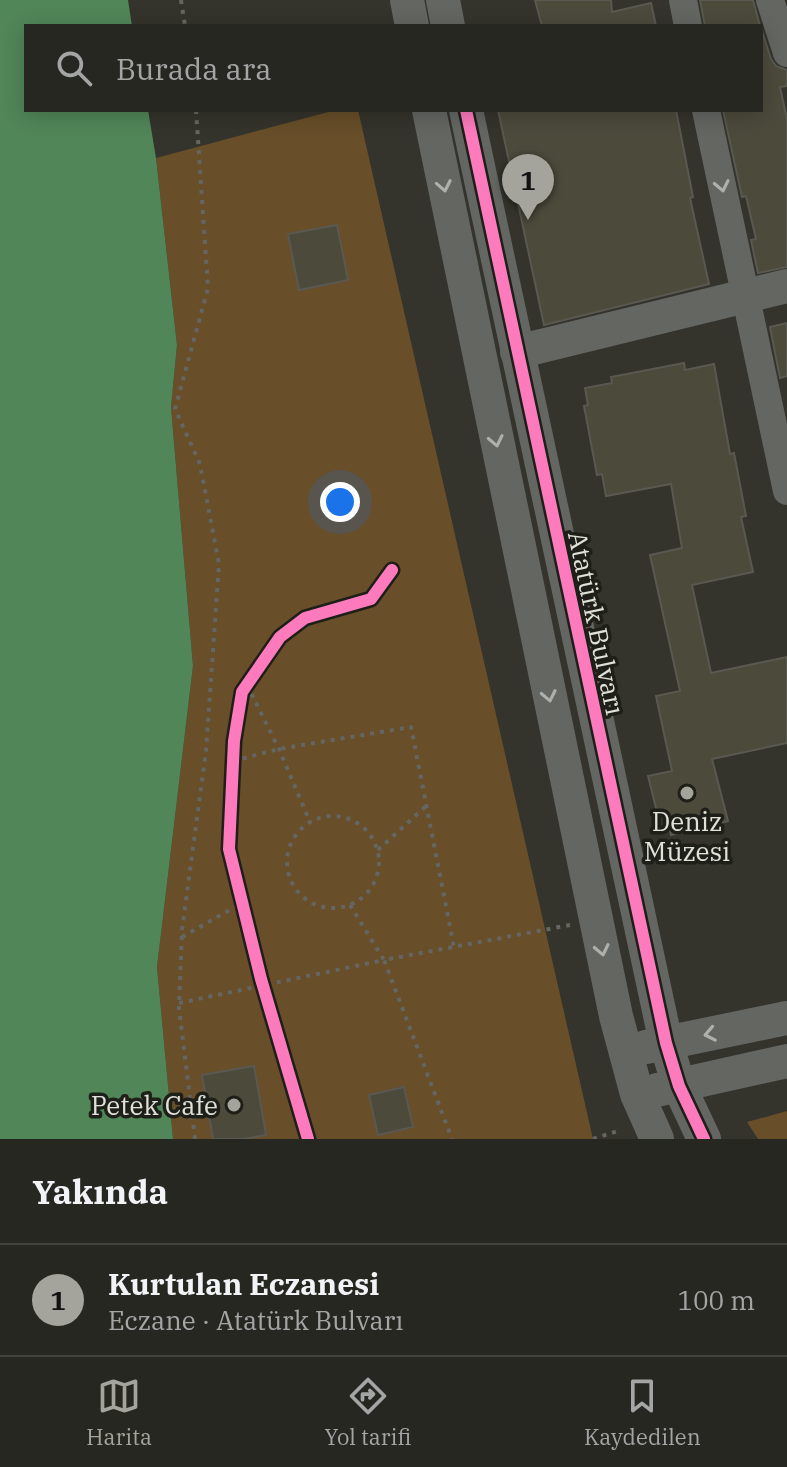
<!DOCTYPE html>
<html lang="tr">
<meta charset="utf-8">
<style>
:root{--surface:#272721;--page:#2f2f2a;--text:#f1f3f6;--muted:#a4a5a5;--line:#43443f;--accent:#a4a49c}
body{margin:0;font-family:"IBM Plex Serif",serif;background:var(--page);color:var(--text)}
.you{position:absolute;left:340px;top:502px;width:28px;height:28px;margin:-20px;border:6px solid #fff;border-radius:50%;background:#1a73e8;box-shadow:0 0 0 12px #1a73e833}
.badge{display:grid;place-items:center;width:52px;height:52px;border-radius:50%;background:var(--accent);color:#111;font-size:26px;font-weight:700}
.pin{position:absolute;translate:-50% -66px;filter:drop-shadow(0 2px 4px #0008)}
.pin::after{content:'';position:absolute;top:42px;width:28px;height:24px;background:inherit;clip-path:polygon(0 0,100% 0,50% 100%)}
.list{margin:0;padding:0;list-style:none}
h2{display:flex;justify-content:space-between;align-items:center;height:104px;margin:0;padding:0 32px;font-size:34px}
h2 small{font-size:26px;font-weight:400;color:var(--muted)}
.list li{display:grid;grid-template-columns:52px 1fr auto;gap:24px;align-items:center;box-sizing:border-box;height:112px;padding:0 32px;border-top:2px solid var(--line)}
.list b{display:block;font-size:30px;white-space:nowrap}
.list p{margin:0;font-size:26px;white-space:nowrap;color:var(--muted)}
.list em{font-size:26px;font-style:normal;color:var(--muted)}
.icon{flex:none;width:44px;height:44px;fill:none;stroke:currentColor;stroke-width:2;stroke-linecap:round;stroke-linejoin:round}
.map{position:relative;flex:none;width:787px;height:1139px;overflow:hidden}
.search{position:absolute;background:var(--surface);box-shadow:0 4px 20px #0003;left:24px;right:24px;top:24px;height:88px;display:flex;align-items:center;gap:20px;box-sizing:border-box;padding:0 28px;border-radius:0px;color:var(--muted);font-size:30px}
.sheet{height:216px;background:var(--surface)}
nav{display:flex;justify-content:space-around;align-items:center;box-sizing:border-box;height:112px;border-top:2px solid var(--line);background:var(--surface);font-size:22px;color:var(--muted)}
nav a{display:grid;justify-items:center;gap:4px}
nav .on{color:var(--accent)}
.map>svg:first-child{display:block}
</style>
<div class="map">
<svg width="787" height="1139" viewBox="0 0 787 1139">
<rect width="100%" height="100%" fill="#34342c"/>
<g fill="#684e29">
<polygon points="336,110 358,110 593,1139 173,1139 157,967 193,666 171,407 177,345 156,158"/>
<polygon points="787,1111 787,1139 758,1139 747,1122"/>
</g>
<polygon fill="#518658" points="0,0 128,0 132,26 26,26 26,110 148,110 156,158 177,345 171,407 193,666 157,967 173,1139 0,1139"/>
<g fill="#4c4a3b" stroke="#595851" stroke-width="2">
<polygon points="535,0 611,0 612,12 651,3 656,26 542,26"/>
<polygon points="700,0 753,0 760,26 705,26"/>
<polygon points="761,28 771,59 776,66 787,70 787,86 780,87 787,119 787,267 758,273 751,240 756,239 746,196 742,197 723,110 761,110"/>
<polygon points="498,110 676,110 693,197 690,198 709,284 544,325"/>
<polygon points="337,225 348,280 299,290 288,234"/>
<polygon points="787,323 787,376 780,378 770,327"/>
<polygon points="684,363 685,370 714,364 730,454 734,453 746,516 741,517 753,572 692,585 711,673 787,657 787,743 712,759 728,821 671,835 665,810 657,812 648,776 672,771 656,696 680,691 650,555 682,548 671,484 606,496 602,474 597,475 584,406 588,405 585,388 612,383 611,377"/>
<polygon points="254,1066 266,1135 243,1139 213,1139 202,1075"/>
<polygon points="404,1087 413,1127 378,1135 369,1095"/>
</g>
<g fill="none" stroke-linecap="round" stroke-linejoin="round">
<g stroke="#656662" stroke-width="4" stroke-dasharray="4 6" stroke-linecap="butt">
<polyline points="181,0 185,26"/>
<polyline points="247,685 279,749 310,822"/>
<polyline points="233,761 279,749 411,727 454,947"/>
<circle cx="333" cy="862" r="46"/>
<polyline points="378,850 426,806"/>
<polyline points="350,905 384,960 570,925"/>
<polyline points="182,937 242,903"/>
<polyline points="179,1003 384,960 452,1139"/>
<polyline points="195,1139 179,1008 182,930 206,751 219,564 200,464 175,409 208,288 196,110"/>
<polyline points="593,1139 621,1130"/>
</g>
<g stroke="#646662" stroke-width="28">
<polyline points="683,0 688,26"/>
<polyline points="770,0 787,53"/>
<polyline points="706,110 787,491"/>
</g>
<g stroke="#646662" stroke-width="34">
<polyline points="407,0 412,26"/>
<polyline points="443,0 448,26"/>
<polyline points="429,110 616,1016 637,1094 657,1139"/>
<polyline points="466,110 666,1043 679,1086 704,1139"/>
<polyline points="517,352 787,286"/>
<polyline points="646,1047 787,1018"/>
<polyline points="657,1090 787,1061"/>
</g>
<defs>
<g id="cycleway">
<polyline points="466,110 666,1043 679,1086 704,1139"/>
<polyline points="308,1139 261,979 229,849 234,741 242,692 280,637 305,618 371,599 392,570"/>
</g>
</defs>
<use href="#cycleway" stroke="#1e1f18" stroke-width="17"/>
<use href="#cycleway" stroke="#fd7abc" stroke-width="12"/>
</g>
<defs><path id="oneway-chevron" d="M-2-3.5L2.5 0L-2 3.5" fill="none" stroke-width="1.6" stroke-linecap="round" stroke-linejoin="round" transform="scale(2)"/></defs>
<g stroke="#aeb0a9">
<use href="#oneway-chevron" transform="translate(444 186) rotate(79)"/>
<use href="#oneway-chevron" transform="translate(722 186) rotate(78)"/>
<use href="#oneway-chevron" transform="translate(496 441) rotate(78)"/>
<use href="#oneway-chevron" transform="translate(549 696) rotate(78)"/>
<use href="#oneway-chevron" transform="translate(602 950) rotate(78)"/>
<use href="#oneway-chevron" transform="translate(710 1034) rotate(169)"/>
</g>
<g fill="#a4a49c" stroke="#1e1f18" stroke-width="3">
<circle cx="687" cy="793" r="8"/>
<circle cx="234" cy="1105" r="8"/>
</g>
<g text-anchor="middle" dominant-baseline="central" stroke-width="7" stroke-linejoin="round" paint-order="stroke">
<g font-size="26" fill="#e0e1d8" stroke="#1e1f18">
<text transform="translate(597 623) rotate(78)">Atatürk Bulvarı</text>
</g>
<g font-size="26" fill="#e0e1d8" stroke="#1e1f18">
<text x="687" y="821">Deniz<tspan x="687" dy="30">Müzesi</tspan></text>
<text x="218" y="1105" text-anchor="end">Petek Cafe</text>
</g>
</g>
</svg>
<div class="you"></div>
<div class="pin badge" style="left:528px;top:220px">1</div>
<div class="search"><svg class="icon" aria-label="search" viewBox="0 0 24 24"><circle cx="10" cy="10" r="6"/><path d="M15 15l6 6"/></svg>Burada ara</div>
</div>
<section class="sheet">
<h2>Yakında<small></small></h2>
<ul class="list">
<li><span class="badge">1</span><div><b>Kurtulan Eczanesi</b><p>Eczane · Atatürk Bulvarı</p></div><em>100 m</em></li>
</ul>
</section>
<nav>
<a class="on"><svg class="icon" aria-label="map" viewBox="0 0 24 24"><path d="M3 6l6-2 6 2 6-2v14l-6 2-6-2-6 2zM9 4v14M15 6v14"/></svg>Harita</a>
<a><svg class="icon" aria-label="directions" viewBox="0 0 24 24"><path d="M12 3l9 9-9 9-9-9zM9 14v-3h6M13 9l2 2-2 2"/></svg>Yol tarifi</a>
<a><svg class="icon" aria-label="saved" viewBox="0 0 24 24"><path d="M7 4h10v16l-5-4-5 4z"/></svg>Kaydedilen</a>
</nav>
